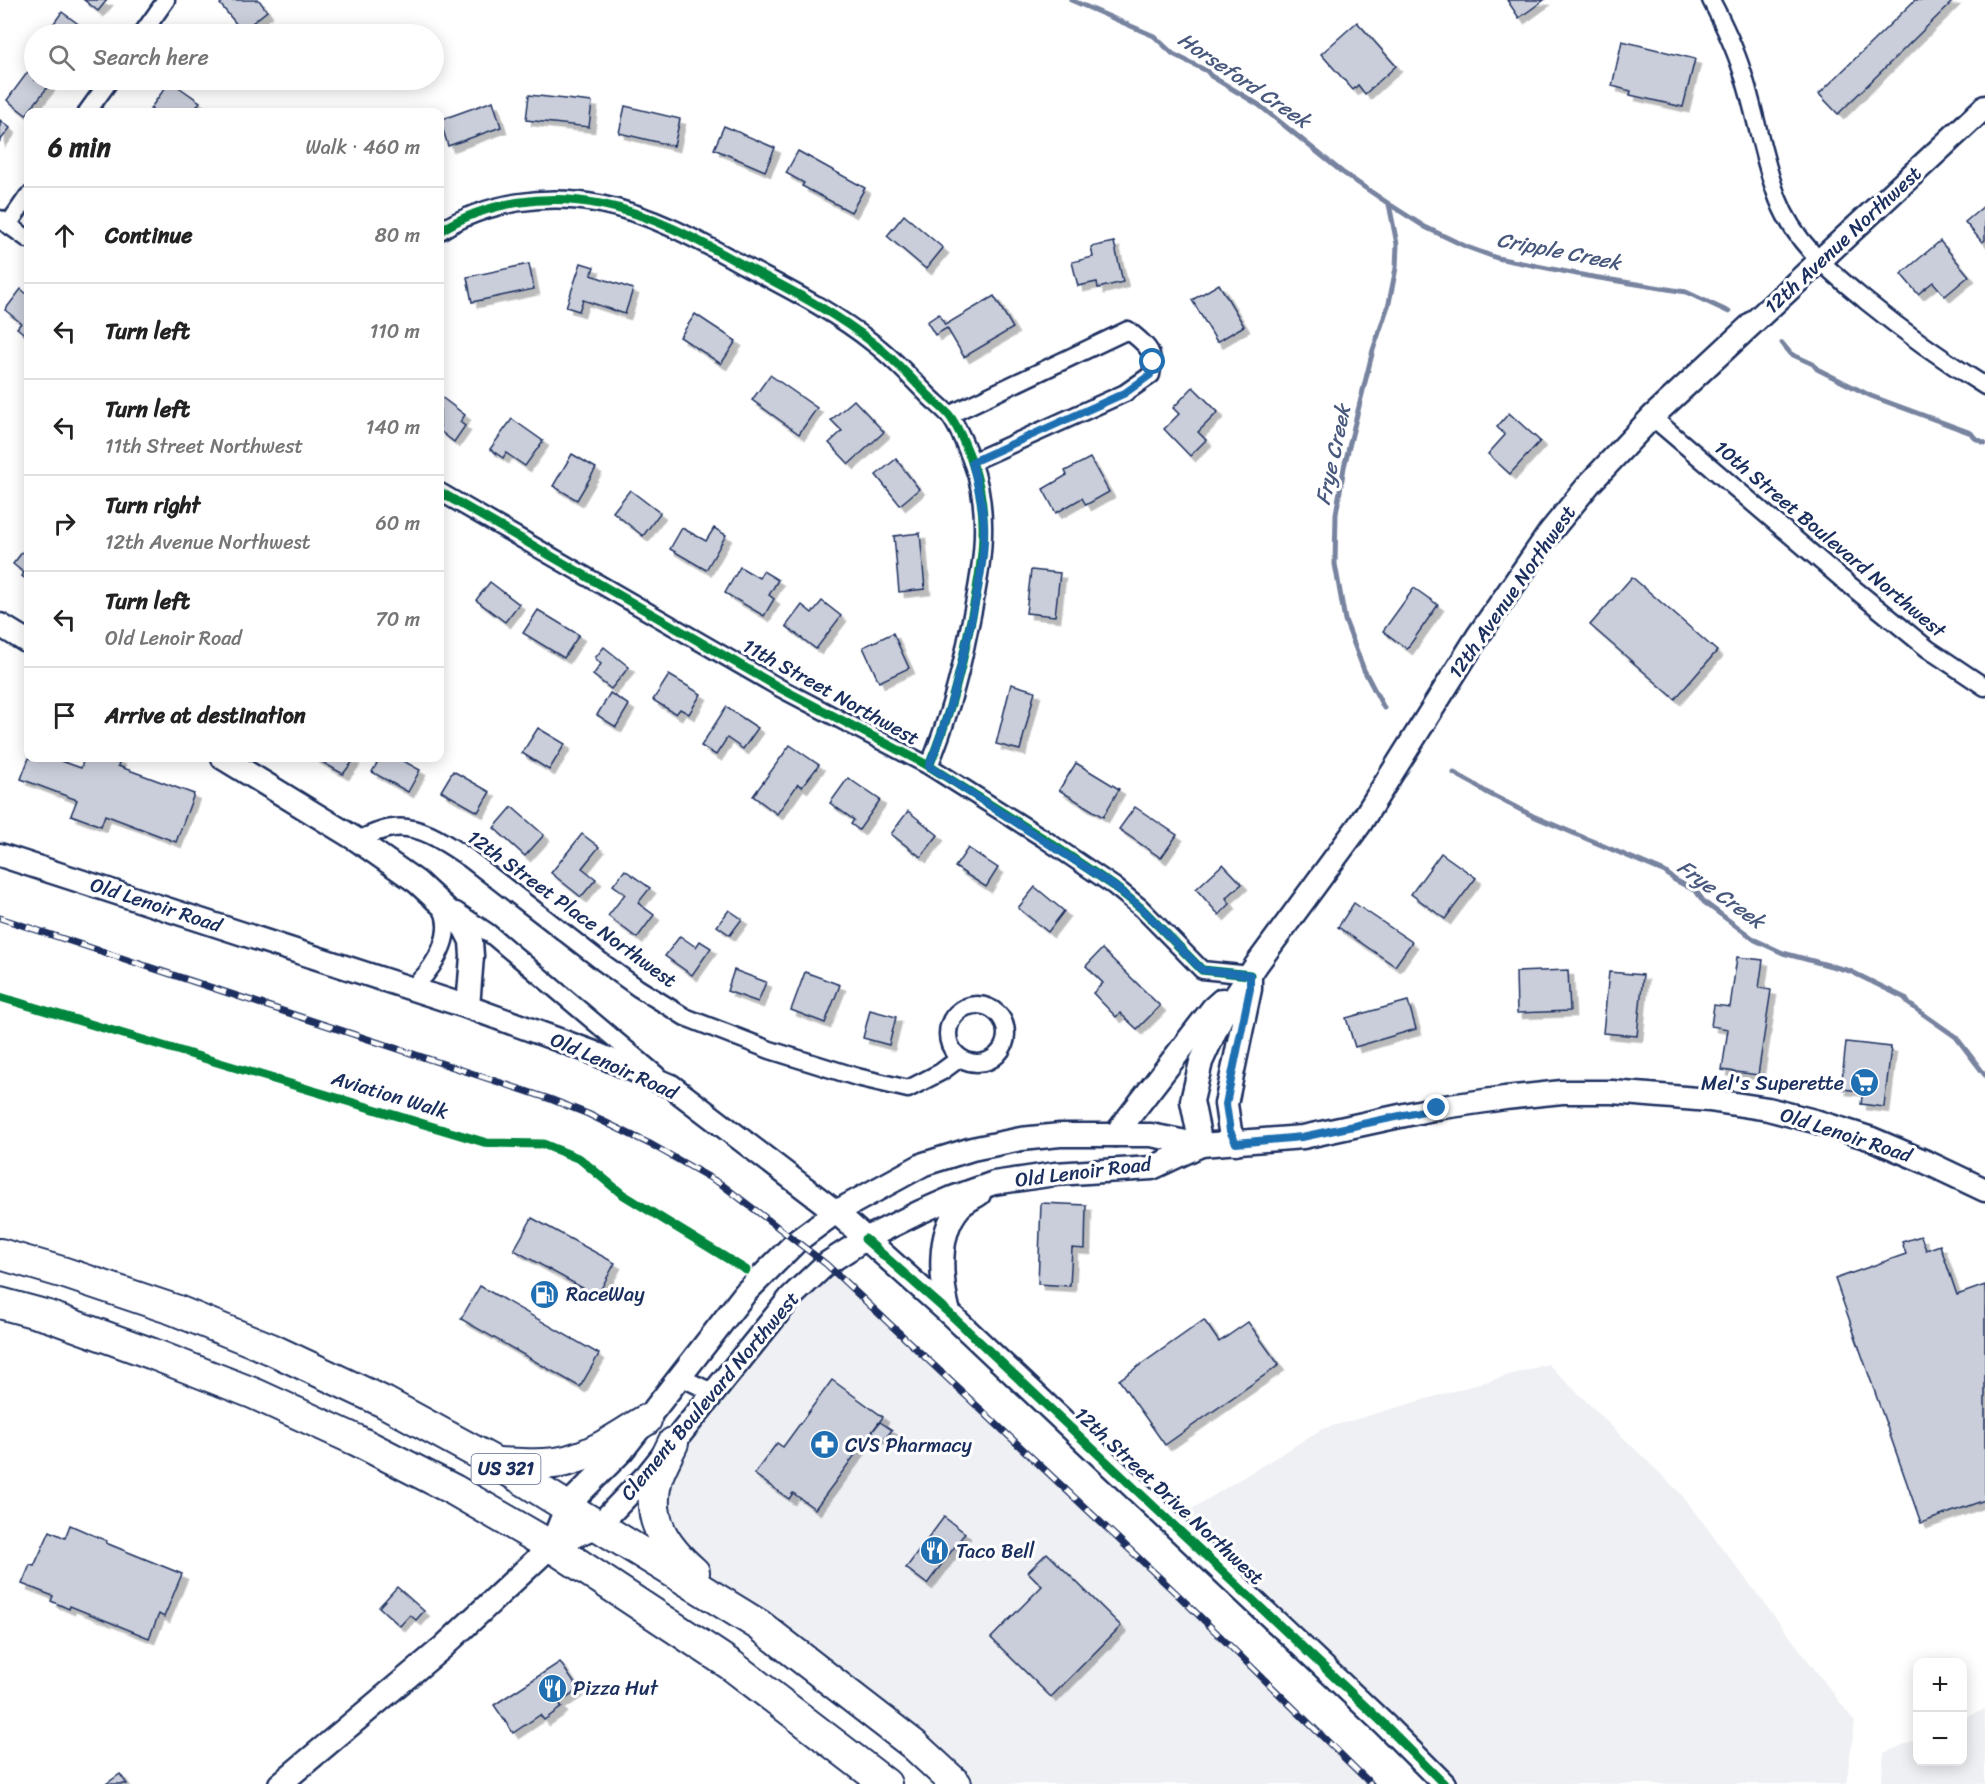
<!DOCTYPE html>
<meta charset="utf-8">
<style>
:root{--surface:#fff;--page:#f6f6f6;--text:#222;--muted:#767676;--line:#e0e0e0}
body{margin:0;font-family:Sriracha,sans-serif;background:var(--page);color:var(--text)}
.controls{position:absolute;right:18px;bottom:18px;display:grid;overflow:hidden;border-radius:12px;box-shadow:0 3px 15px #0003}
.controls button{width:54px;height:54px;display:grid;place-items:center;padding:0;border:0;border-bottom:2px solid var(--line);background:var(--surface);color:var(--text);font:30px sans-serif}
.stop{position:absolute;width:18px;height:18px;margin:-14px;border:4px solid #1f6fb2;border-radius:50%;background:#fff}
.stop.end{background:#1f6fb2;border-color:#fff;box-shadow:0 2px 6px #0008}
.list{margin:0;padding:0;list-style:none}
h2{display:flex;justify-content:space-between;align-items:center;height:78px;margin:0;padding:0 24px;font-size:26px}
h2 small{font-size:20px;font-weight:400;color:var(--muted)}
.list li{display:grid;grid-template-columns:39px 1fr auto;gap:18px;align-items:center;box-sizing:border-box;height:96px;padding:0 24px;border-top:2px solid var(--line)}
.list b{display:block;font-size:22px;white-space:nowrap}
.list p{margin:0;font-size:20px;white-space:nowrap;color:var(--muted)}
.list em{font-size:20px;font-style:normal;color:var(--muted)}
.icon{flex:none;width:33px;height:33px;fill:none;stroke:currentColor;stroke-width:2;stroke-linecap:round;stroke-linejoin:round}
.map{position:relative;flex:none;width:1985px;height:1784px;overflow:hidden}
.search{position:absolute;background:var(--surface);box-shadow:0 3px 15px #0003;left:24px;top:24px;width:420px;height:66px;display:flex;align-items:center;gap:15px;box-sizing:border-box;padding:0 21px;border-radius:33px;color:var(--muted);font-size:22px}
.panel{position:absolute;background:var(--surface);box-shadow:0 3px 15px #0003;left:24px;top:108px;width:420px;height:654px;border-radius:12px}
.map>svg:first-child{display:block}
</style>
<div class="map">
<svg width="1985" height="1784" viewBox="0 0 1985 1784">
<defs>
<filter id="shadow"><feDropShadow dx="5.5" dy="5.5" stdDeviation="0" flood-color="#0004"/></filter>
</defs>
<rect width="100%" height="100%" fill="#fff"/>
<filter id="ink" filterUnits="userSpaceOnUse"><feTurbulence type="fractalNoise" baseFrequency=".0167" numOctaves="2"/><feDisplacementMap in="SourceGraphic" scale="12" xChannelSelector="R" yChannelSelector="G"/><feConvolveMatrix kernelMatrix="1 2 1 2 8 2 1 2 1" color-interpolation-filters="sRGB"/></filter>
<g filter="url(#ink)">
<g fill="#eff0f4">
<polygon points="826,1264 1178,1595 1371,1784 956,1784 677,1557 658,1477"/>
<polygon points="1548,1364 1681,1494 1855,1722 1846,1784 1460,1784 1185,1513 1322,1429"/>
<polygon points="1985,1709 1985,1784 1881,1784 1884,1753 1917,1739 1918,1762 1962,1762 1963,1719"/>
</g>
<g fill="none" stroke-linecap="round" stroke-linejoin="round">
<g stroke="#77839f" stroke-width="5">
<polyline points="1071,0 1154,36 1173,54 1207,71 1211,76 1259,105 1342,172 1389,204 1425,227 1467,247 1497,258 1587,276 1686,292 1729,312"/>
<polyline points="1782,343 1791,354 1813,364 1817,369 1871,396 1971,433 1975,438 1985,443"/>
<polyline points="1384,708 1364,670 1345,620 1335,564 1336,514 1344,467 1373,350 1389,303 1396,268 1397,244 1389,204"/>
<polyline points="1454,773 1474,784 1486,792 1533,816 1665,872 1675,880 1696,891 1704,902 1755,940 1783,953 1850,971 1905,998 1909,1004 1956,1037 1985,1075"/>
</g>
</g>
<g fill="#caceda" stroke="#1b2f5e" stroke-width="1.5" filter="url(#shadow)">
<polygon points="84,0 107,0 98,11"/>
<polygon points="225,0 259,0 267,11 242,31 220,4"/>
<polygon points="1507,0 1544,0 1519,18"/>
<polygon points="1915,0 1954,0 1838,114 1819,94"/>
<polygon points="62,12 85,29 81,34 46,34"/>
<polygon points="1357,22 1396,66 1365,94 1358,85 1353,90 1321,54"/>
<polygon points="1622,41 1695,59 1683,107 1630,95 1631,91 1612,86"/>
<polygon points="30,69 34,72 34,80 44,80 50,84 26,115 7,100"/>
<polygon points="170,81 200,102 193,112 156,112 150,109"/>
<polygon points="529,95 592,102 589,127 526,120"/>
<polygon points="493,101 501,127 448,146 440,120"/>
<polygon points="625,106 680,119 674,146 619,133"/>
<polygon points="0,120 10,128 0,141"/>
<polygon points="724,126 775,148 765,171 714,149"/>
<polygon points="798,151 865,188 851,212 802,186 804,183 786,173"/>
<polygon points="1985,205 1985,240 1982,242 1965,222"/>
<polygon points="904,215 943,248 926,269 887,236"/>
<polygon points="1940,241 1969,276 1945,296 1933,282 1918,294 1901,274"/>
<polygon points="1114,242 1123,282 1098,288 1097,282 1078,286 1072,262 1093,257 1091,247"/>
<polygon points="581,263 594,267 591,275 633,289 625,314 583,300 579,311 566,307"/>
<polygon points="529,264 534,289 472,302 467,277"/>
<polygon points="1219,284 1244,326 1217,342 1192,300"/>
<polygon points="21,289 28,295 28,337 17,328 21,323 5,310"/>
<polygon points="994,296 1013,328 964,357 947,328 935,335 927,322 939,314 945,325"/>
<polygon points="695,314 736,341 721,364 680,337"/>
<polygon points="770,375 817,408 799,434 752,400"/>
<polygon points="1193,387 1218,412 1198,432 1206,440 1190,456 1164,429 1179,414 1173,408"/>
<polygon points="440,396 465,415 460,422 465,426 454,442 440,431"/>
<polygon points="854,400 884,432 849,464 829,443 842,431 831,420"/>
<polygon points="1509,413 1540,441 1510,474 1488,454 1505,435 1497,427"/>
<polygon points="512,419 543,441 525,466 506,453 503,458 490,449"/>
<polygon points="572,454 596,468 577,500 553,486"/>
<polygon points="1090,458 1109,492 1086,505 1082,498 1056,513 1043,489 1067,475 1065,471"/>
<polygon points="896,459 919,489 900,505 876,475"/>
<polygon points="630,490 660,513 643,536 613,512"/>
<polygon points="682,528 706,541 714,528 726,535 706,570 670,549"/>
<polygon points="920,533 925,589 899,592 894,536"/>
<polygon points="28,545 28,581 22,576 24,573 13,564"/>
<polygon points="740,567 759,578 763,571 778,580 769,595 774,599 764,616 725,593"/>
<polygon points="1031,570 1060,573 1055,616 1026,613"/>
<polygon points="1632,577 1717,651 1675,699 1590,625"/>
<polygon points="490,582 519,604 505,622 476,600"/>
<polygon points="1414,588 1438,605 1407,649 1383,631"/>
<polygon points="822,601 841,616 816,649 786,626 802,605 812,613"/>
<polygon points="538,610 579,635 564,658 523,633"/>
<polygon points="893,633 909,668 879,682 863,647"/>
<polygon points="604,647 629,667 611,689 593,675 601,664 595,658"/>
<polygon points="669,675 701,694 689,714 680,709 676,714 653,700"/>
<polygon points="1011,684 1035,691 1020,750 996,744"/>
<polygon points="610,693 629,705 616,727 597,715"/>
<polygon points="726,707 758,728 743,749 727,738 716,755 701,746"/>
<polygon points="538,728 565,744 549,770 522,753"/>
<polygon points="790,745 819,765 802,787 798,784 777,814 753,796"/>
<polygon points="29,758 53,758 81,768 84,758 115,758 120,759 118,766 194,794 176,842 105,815 101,826 71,815 77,800 21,779"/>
<polygon points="315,758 350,758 354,760 343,774"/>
<polygon points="380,758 398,758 420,770 408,792 372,772"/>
<polygon points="1076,763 1119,789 1103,817 1059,790"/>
<polygon points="453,771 490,792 478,812 441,791"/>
<polygon points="848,778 880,800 859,830 851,824 854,820 830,803"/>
<polygon points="512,807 544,835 525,856 494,828"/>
<polygon points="1135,807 1177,835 1161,858 1119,829"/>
<polygon points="908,811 938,835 921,857 891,834"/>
<polygon points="582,834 599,847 582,868 596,879 581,897 551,873"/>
<polygon points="968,848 998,868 986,887 955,867"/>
<polygon points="1441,853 1476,878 1445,919 1411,894"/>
<polygon points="1223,864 1242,884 1226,898 1230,904 1219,915 1196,889"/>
<polygon points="625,870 650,888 638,903 654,915 637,938 608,916 625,894 613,885"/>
<polygon points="1035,887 1064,911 1048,932 1018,908"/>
<polygon points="1354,903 1412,942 1395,966 1338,927"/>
<polygon points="729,910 742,919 730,935 717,926"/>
<polygon points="680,936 696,947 700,941 711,948 692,975 665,956"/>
<polygon points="1102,949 1160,1006 1137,1029 1120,1013 1116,1017 1093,993 1103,983 1086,966"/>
<polygon points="1737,957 1763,960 1759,988 1771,990 1758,1075 1722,1070 1728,1029 1711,1026 1714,1005 1730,1007"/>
<polygon points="734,970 766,982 758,1002 727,991"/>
<polygon points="1568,970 1570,1011 1517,1013 1516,972"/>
<polygon points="805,972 840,985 825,1023 791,1010"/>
<polygon points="1609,972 1643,975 1637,1036 1603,1033"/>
<polygon points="1408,1001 1416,1029 1355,1047 1346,1018"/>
<polygon points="870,1010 896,1017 889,1045 863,1038"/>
<polygon points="1846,1042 1891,1047 1884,1107 1861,1104 1863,1091 1841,1089"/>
<polygon points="1041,1203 1086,1205 1085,1249 1072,1248 1070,1286 1038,1284"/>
<polygon points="532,1218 615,1263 597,1296 514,1250"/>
<polygon points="1921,1236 1926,1250 1940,1245 1957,1295 1985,1285 1985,1500 1921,1523 1835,1279 1906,1254 1902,1242"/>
<polygon points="480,1286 599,1354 580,1387 461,1319"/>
<polygon points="1204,1320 1219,1342 1248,1322 1279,1365 1165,1445 1119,1380"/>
<polygon points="832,1380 883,1417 815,1509 793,1493 789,1499 754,1474 777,1443 783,1447"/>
<polygon points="880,1422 892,1430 883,1441 872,1432"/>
<polygon points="944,1517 965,1533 927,1584 906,1568"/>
<polygon points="70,1525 107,1541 106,1543 182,1574 164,1617 159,1614 149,1638 70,1606 69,1609 51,1601 53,1596 22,1584 30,1565 34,1566 50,1531 65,1538"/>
<polygon points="1047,1553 1121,1626 1051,1697 991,1638 1042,1586 1028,1572"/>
<polygon points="397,1587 424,1611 416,1620 410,1615 400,1626 379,1607"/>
<polygon points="560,1662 579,1690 559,1703 562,1707 544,1720 540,1715 513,1733 494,1705"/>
<polygon points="120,1774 127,1784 106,1784"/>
</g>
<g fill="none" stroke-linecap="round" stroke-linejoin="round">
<defs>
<g id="street">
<path d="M1711,0C1723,23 1734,46 1742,71C1756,113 1762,157 1778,199C1795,244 1830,271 1866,301C1904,332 1943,360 1985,386"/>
<polyline points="142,34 166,0"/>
<polyline points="87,112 110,80"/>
<polyline points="0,219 28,239"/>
<polyline points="8,225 28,196"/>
<path d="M440,231C486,202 547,193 600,204C651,214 698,240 743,265C788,289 833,311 873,343C892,357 908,375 925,392C932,400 942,407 949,415C957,425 967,449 972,462C993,516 980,579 968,634C959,680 947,723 929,766"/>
<path d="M949,415L1128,330C1146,345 1156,350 1151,375L1125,393L972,462"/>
<polyline points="1652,417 1836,574 1928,649 1985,687"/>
<polyline points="440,492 780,688 929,766 1043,838 1114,886 1141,908 1202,970 1250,975"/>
<path d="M357,840C368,836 381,829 393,828C420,824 447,844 468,858L602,962L638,988L685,1017L770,1050L857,1077L908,1089L941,1072L960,1058"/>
<polyline points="456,911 489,933 657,1075"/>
<path d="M411,988C430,974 451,942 445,917C444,912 441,908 439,903"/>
<circle cx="977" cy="1034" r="29"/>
<polyline points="680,1377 714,1393"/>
</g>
<g id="secondary">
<polyline points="0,625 28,642"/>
<polyline points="223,758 357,840 417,882 456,918 465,929 471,941 472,956 468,1007"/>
<polyline points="0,855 468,1007 592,1052 671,1086 836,1212 949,1313 1385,1725 1444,1784"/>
<polyline points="1115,1135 1213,1008 1222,1000"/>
<polyline points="1236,1143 1230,1131 1226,1104 1250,989 1250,980"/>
<polyline points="1201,1145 1192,1101 1201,1062 1222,1016 1257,964 1360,824 1478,636 1550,532 1590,483 1652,417 1985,107"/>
<path d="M949,1313C941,1282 936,1235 959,1208C964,1202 973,1198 979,1194"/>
<polyline points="551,1546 567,1506 622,1451 746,1292 797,1241 836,1212 924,1164 972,1149 1021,1139 1060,1135 1151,1135 1201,1145 1303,1137 1437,1108 1505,1098 1562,1092 1612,1092 1709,1100 1768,1109 1818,1122 1872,1139 1926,1162 1985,1190"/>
<polyline points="280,1784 442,1648 551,1546 598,1526 648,1474 791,1297 826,1264 865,1239 920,1212 952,1198 994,1183 1055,1174 1152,1168 1201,1145"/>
</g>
<g id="highway">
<polyline points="0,1254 65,1273 175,1310 271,1349 384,1402 496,1463 759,1625 914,1745 956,1784"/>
<polyline points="0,1303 48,1316 153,1354 255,1394 356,1440 454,1490 551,1546 731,1665 886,1784"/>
<path d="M673,1443C668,1454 661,1466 657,1478C646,1519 664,1546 694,1572"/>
<path d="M498,1463C524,1464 551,1467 576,1458C601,1450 624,1433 646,1420"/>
</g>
</defs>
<use href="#street" stroke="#1b2f5e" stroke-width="21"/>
<use href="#secondary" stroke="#1b2f5e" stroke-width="27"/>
<use href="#highway" stroke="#1b2f5e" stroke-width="34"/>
<use href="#street" stroke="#fff" stroke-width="16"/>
<use href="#secondary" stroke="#fff" stroke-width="22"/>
<use href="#highway" stroke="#fff" stroke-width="30"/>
<defs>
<polyline id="rail" points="0,918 550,1099 588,1114 652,1145 721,1184 826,1264 1178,1595 1371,1784"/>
</defs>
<use href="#rail" stroke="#1b2f5e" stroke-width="7"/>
<use href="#rail" stroke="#fff" stroke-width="4.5" stroke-dasharray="14" stroke-linecap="butt"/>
<defs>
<g id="cycleway">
<path d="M440,231C486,202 547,193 600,204C651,214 698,240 743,265C788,289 833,311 873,343C892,357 908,375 925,392C932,400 942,407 949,415C957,425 967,449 972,462C993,516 980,579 968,634C959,680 947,723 929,766"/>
<polyline points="440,492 780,688 929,766 1043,838 1114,886 1141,908 1202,970 1250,975"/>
<polyline points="0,997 487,1143 543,1144 580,1159 622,1194 746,1270"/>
<polyline points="865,1239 949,1313 1385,1725 1444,1784"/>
</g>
</defs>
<use href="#cycleway" stroke="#fff" stroke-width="13"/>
<use href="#cycleway" stroke="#00873e" stroke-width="9"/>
</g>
</g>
<g fill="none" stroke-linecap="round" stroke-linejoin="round" filter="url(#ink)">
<path stroke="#1f6fb2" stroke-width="8" d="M1153,362L1150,375L1125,393L972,462C977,483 983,504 984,526C985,557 978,590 971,621C960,672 949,718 929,766L1114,886L1141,908L1202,970L1250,975V989L1226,1104L1230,1131L1236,1143L1302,1137L1437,1108"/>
</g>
<defs>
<symbol id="supermarket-disc" viewBox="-11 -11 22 22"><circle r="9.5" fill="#1f6fb2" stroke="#fff"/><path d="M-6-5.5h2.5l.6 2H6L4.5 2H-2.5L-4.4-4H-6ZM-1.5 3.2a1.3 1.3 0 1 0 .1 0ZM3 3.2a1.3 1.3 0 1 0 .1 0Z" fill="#fff"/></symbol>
<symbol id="fuel-disc" viewBox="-11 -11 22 22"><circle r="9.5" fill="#1f6fb2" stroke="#fff"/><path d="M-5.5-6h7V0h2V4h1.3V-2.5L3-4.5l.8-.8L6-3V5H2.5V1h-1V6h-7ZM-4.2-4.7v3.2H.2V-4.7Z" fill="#fff"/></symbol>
<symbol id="pharmacy-disc" viewBox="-11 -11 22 22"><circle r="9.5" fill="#1f6fb2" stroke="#fff"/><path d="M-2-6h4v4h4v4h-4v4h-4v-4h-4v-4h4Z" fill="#fff"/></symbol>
<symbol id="restaurant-disc" viewBox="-11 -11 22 22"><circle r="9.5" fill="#1f6fb2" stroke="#fff"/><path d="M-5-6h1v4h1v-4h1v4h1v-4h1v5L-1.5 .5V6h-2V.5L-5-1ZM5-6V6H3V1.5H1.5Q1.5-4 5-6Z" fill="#fff"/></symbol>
</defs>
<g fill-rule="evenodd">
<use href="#supermarket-disc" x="1848" y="1066" width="33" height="33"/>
<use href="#fuel-disc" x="528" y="1278" width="33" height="33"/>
<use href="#pharmacy-disc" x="808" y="1428" width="33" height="33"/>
<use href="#restaurant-disc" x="918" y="1534" width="33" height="33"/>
<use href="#restaurant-disc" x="536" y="1672" width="33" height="33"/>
</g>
<g text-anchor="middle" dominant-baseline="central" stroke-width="6" stroke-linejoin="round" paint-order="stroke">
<rect fill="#fff" stroke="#5f6d8e" stroke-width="1.5" x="471.5" y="1454" width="69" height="30" rx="4.5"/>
<g font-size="18" font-weight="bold" fill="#1b2f5e">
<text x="506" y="1469">US 321</text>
</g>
<g font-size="20" fill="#1b2f5e" stroke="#fff">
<text transform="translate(1843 240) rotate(-43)">12th Avenue Northwest</text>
<text transform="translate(1830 539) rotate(40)">10th Street Boulevard Northwest</text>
<text transform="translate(1512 592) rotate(-55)">12th Avenue Northwest</text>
<text transform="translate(831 692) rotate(29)">11th Street Northwest</text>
<text transform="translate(156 905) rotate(18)">Old Lenoir Road</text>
<text transform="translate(572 909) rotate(36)">12th Street Place Northwest</text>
<text transform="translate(614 1066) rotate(24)">Old Lenoir Road</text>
<text transform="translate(390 1095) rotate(17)">Aviation Walk</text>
<text transform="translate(1846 1135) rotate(18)">Old Lenoir Road</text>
<text transform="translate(1083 1172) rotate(-7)">Old Lenoir Road</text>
<text transform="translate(710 1396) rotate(-50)">Clement Boulevard Northwest</text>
<text transform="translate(1169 1496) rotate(43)">12th Street Drive Northwest</text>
</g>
<g font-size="20" fill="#1b2f5e" stroke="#fff" text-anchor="start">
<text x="1844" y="1083" text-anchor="end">Mel's Superette</text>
<text x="566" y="1294">RaceWay</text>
<text x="845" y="1445">CVS Pharmacy</text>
<text x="956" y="1551">Taco Bell</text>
<text x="573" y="1688">Pizza Hut</text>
</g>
<g font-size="21" font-style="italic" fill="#49597e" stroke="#fff">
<text transform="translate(1244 80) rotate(34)">Horseford Creek</text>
<text transform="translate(1559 251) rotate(11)">Cripple Creek</text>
<text transform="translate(1333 455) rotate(-78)">Frye Creek</text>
<text transform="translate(1721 894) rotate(36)">Frye Creek</text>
</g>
</g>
</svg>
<div class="controls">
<button>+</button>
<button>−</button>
</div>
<div class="stop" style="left:1153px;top:362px"></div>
<div class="stop end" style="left:1437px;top:1108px"></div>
<div class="search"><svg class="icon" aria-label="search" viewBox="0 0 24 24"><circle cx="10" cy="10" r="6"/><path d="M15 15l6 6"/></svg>Search here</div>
<section class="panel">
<h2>6 min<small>Walk · 460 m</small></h2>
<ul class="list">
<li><svg class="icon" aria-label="ahead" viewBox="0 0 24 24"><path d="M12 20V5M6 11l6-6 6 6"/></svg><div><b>Continue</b></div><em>80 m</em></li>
<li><svg class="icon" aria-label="left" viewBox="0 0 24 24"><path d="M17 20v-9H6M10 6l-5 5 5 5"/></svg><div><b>Turn left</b></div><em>110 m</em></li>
<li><svg class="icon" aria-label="left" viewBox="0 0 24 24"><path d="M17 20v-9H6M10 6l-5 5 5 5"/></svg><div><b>Turn left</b><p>11th Street Northwest</p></div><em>140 m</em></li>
<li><svg class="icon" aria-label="right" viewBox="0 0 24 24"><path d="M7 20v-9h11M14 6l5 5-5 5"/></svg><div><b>Turn right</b><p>12th Avenue Northwest</p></div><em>60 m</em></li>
<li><svg class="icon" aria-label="left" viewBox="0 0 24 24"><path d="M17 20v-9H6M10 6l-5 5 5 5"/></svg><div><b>Turn left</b><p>Old Lenoir Road</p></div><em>70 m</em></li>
<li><svg class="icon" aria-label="arrive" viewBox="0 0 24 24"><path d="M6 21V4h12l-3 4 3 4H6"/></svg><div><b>Arrive at destination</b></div></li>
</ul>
</section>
</div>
